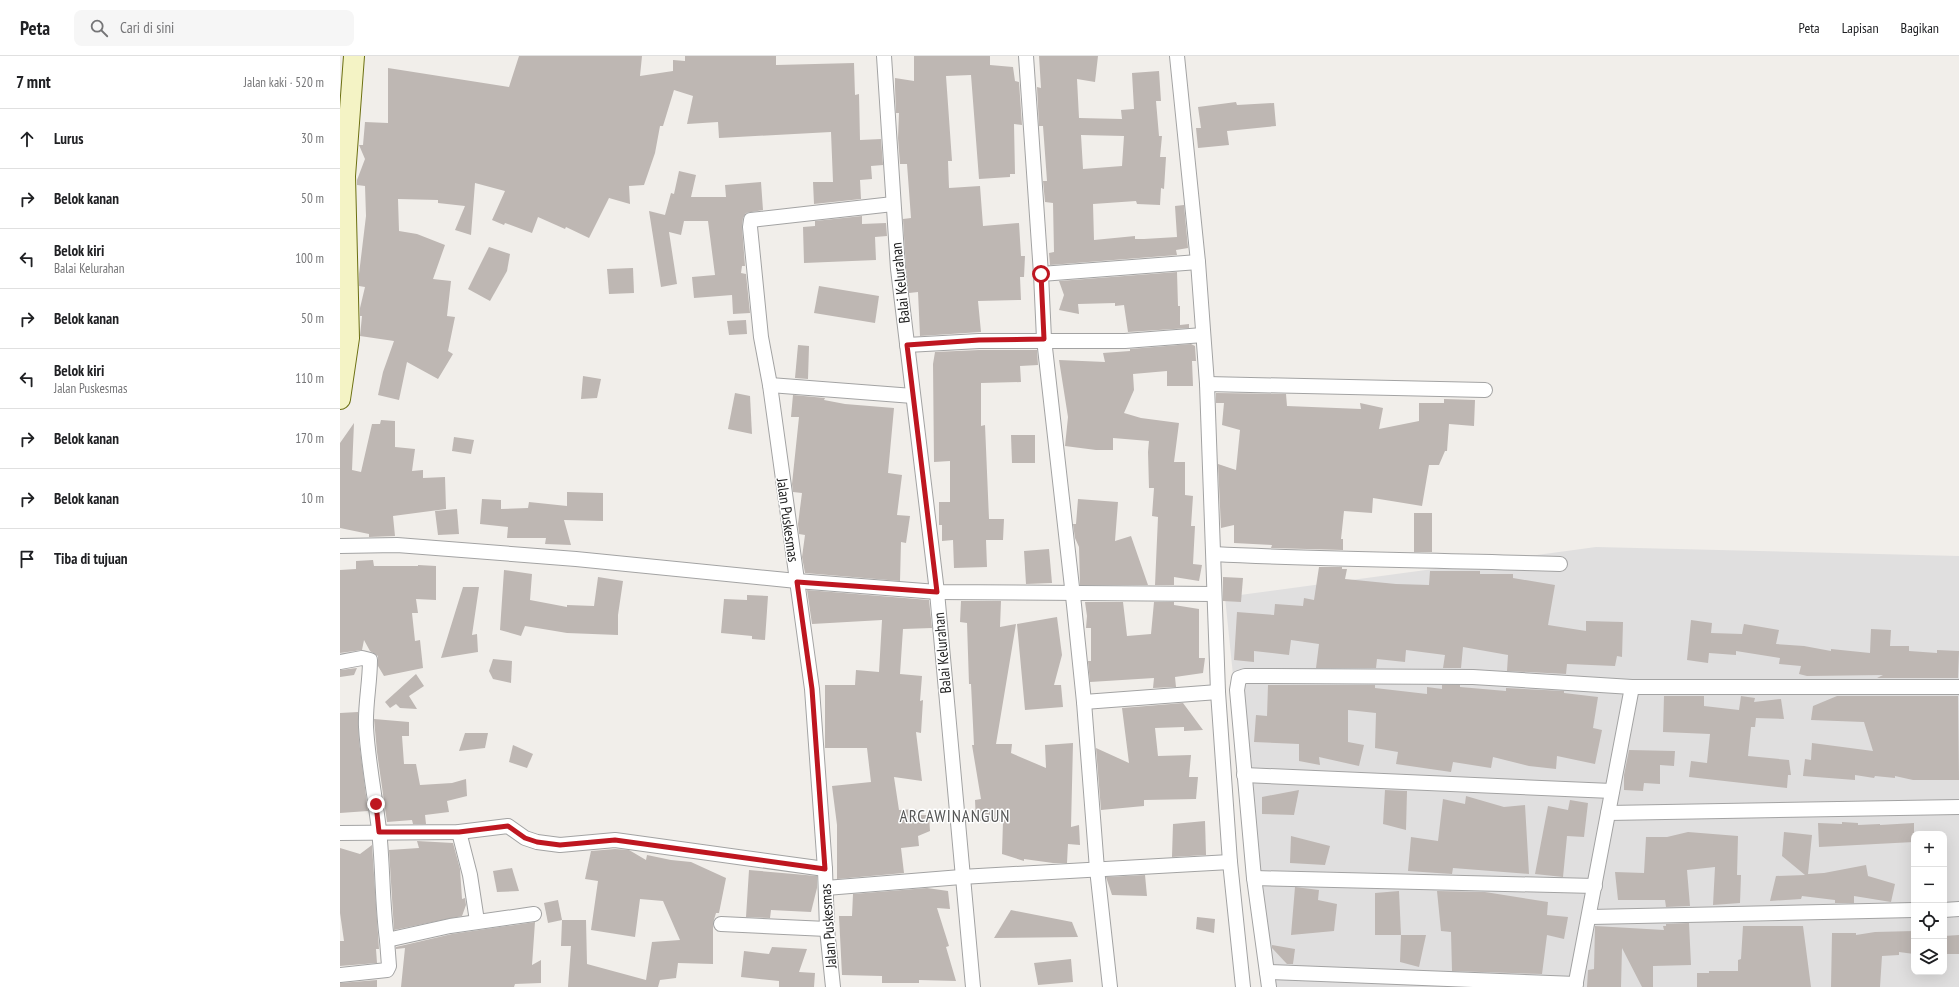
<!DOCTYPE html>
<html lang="id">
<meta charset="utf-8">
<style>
:root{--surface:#fff;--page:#f6f6f6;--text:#202124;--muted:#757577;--line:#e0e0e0}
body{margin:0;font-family:"PT Sans Narrow",sans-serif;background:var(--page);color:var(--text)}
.controls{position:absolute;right:12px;bottom:12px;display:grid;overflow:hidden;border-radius:8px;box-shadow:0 4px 16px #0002}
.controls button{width:36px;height:36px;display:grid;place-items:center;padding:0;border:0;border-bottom:1px solid var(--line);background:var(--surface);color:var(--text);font:20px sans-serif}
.stop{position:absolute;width:12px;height:12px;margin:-9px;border:3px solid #be1620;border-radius:50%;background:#fff}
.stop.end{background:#be1620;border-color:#fff;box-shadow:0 1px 4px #0008}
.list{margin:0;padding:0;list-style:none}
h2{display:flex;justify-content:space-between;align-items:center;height:52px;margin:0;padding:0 16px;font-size:17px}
h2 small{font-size:13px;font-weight:400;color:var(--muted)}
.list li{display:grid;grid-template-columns:26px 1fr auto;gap:12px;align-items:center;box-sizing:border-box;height:60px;padding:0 16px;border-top:1px solid var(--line)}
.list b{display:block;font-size:15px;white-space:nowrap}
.list p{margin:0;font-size:13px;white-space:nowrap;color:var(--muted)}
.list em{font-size:13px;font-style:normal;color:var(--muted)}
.icon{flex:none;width:22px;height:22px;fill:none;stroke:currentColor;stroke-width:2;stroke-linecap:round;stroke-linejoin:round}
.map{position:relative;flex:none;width:1619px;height:931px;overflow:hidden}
header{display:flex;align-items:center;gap:24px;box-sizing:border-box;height:56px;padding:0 20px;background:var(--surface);border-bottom:1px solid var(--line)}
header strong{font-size:19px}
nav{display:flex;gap:22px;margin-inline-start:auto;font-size:14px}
.search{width:280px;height:36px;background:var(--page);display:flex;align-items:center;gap:10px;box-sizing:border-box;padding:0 14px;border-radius:8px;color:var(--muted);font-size:15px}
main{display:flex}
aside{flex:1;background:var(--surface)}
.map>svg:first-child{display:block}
</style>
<header>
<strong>Peta</strong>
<div class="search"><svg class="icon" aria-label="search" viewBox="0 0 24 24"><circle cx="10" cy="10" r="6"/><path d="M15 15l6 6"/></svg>Cari di sini</div>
<nav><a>Peta</a><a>Lapisan</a><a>Bagikan</a></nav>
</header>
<main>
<aside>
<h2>7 mnt<small>Jalan kaki · 520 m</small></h2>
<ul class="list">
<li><svg class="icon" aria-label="ahead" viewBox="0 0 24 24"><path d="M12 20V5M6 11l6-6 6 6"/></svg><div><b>Lurus</b></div><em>30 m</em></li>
<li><svg class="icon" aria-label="right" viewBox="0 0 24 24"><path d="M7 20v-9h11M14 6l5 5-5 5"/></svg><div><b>Belok kanan</b></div><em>50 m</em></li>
<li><svg class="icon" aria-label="left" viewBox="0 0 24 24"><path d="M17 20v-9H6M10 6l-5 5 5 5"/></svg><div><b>Belok kiri</b><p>Balai Kelurahan</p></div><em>100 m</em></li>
<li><svg class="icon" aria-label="right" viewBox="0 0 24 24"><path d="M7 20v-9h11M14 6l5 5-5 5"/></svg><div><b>Belok kanan</b></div><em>50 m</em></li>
<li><svg class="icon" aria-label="left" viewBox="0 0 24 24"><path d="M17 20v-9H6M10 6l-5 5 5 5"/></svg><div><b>Belok kiri</b><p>Jalan Puskesmas</p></div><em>110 m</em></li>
<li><svg class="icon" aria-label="right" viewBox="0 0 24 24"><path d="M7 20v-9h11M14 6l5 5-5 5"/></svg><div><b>Belok kanan</b></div><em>170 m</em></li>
<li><svg class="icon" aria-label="right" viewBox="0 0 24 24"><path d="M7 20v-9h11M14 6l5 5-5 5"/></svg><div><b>Belok kanan</b></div><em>10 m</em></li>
<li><svg class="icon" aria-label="arrive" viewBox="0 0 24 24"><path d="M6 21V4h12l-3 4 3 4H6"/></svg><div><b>Tiba di tujuan</b></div></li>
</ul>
</aside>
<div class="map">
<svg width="1619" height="931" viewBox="0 0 1619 931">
<rect width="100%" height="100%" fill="#f1eeea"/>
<path fill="#e0dfdf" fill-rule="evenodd" d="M1256,491L1619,500V931H925L885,541ZM1574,778H1604V916H1574Z"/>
<g fill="#beb7b3" fill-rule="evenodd">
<polygon points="179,0 302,0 300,20 333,15 333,4 345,5 345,0 436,0 436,9 514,7 515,39 519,38 520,84 541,83 543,109 531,110 532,123 520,124 521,143 474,148 473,126 493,126 491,76 379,82 378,66 347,68 353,40 334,34 323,70 320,70 315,97 304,129 289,130 290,148 269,142 249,182 226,171 225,173 198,161 192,177 165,167 164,169 152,164 165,135 135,127 131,179 115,174 125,150 98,147 98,144 58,143 59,175 77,178 105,189 93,223 111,225 107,260 115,261 108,295 113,298 98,323 67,306 59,344 38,339 43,316 54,285 20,280 22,260 20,260 20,252 25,231 19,230 19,218 26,160 25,130 17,129 17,124 25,103 19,89 23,89 25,66 48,67 48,12 169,31"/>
<polygon points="574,0 650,0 650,9 673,11 675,25 679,26 682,69 674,68 675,118 670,118 670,121 639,123 631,19 606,20 612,105 608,105 609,132 640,130 643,170 679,167 681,200 685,200 684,221 680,221 681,244 638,245 641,276 580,280 578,236 569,237 566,212 563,163 571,162 567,108 560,108 558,82 559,57 556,57 555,31 555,22 574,25"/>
<path d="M699,0H758L755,26L737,23L739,62L782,63L781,54L794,53L792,17L819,15L821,45H816L819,80H822L820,101H826L824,133L821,132L820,149L797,148L796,145L753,148L754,184L795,180V183H804L837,181L835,150L844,149L848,192L836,194L837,199L710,209L709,197L714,196L713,147L705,146L703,125H707L703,70H699L697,31L701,32ZM741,79L784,80L782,110L743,113Z"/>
<polygon points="896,46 897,49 934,47 936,70 887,75 889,89 858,92 856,72 861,72 858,51"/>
<polygon points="339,115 356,119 351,141 386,141 385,129 421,126 423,154 406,157 403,162 402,170 405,210 402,210 401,217 406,218 410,257 393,258 392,239 354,242 352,221 375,219 368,165 344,165 341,179 329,176 337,228 321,231 309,155 325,159 331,137 334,138"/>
<polygon points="522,160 522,168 546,167 547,180 535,181 536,204 464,207 463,171 475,170 475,165"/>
<polygon points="149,191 170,198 167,215 150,245 128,233"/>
<polygon points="293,212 294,237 269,238 267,213"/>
<polygon points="837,216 838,250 840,250 840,269 849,268 849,272 788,276 784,249 775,250 775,247 738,248 739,258 719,254 724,239 719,225"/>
<polygon points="479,230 539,240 535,267 474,257"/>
<polygon points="406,264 407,278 389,279 387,265"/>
<polygon points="851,288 855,290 856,305 852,305 853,330 827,330 827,315 793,318 794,334 784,357 801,362 839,367 834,406 845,406 845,439 853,440 851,470 855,470 853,508 862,509 859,525 834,521 834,529 815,529 818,461 812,460 814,432 809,432 808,396 809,385 773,382 773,394 756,394 725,390 728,361 719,304 765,306 763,297 790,295 790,293"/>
<polygon points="458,289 469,290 468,323 455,322"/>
<polygon points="639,294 697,294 698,309 680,310 681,326 641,327 641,370 645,369 649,463 664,463 663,484 646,484 647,511 614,512 613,484 602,485 602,469 599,469 599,446 610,446 610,405 594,406 593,308 595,296"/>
<polygon points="243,320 261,323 257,342 241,343"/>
<polygon points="395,337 410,340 412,378 388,373"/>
<polygon points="876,337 946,338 947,350 1021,353 1020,347 1043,352 1039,373 1079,365 1079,347 1104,347 1104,343 1135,344 1134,370 1109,368 1107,395 1105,395 1099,409 1089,409 1082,450 1033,442 1032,457 1004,455 1001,483 1003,483 1003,494 931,492 932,489 894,487 894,469 881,472 878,408 896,414 900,374 882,369 884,347 876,347"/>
<polygon points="453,339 485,342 484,344 505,348 554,352 548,417 562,419 557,459 570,460 566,487 561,486 560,525 465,517 462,501 465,479 459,478 458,468 462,437 453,436 452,428 459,361 451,361"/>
<polygon points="41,364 55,365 55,391 75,393 72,415 83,414 83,422 105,421 106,453 53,460 55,480 29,481 29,478 0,472 0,387 14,367 12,414 21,416 32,368 40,368"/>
<polygon points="671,379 695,379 695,407 672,407"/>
<polygon points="114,381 134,384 131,398 112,395"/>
<polygon points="227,436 263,437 263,465 224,464 231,489 205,488 206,482 167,482 168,471 140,468 142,443 161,444 161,453 188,452 189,446 227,450"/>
<polygon points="738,443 778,446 775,485 791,480 808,529 740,529 739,491 735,482 733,468 736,468"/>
<polygon points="117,453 119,478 98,479 95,455"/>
<rect x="1074" y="457" width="18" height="39"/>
<polygon points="709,493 712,527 686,528 684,495"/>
<polygon points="33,504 34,510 78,510 78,509 96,510 96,544 76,543 78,557 72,557 75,585 80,584 83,612 44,620 38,610 38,600 30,595 24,584 22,594 0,597 0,514 16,513 16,505"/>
<polygon points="979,511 1002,511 1002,513 1007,513 1005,523 1056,528 1089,529 1090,515 1140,515 1140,518 1173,518 1173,522 1215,529 1208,569 1246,575 1246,565 1283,566 1282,601 1277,600 1275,610 1227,608 1226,618 1167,615 1168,599 1123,591 1121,612 1103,612 1105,599 1066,594 1065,606 1037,603 1036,612 976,612 979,588 951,584 949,599 914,595 914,606 894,604 897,556 934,559 935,548 963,550 964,542 974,544"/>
<polygon points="164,514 192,518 190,544 227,551 227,549 254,550 258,521 283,525 278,559 278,579 227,577 185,570 181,580 160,574"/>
<polygon points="883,521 903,522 901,546 883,545"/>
<polygon points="123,531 139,531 132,579 137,578 138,596 101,602"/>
<polygon points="467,534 589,544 592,572 563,573 560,618 582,620 580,645 583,644 581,677 576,676 582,725 554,721 559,754 576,753 578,759 589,759 590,775 578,780 579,790 561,792 564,817 497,823 497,769 492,730 531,726 527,692 485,692 485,629 515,629 516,614 539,616 542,564 472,568"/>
<polygon points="407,539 428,540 425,584 412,583 412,580 381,577 384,543 407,544"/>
<polygon points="621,545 661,545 660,571 676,568 656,688 672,688 671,697 706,712 705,689 733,687 731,771 739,769 740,789 728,788 727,807 713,807 684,803 684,805 662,798 663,765 636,765 635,744 641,743 632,689 634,689 631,628 629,628 627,567 620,566"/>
<polygon points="745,546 783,546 787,580 811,578 814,546 834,546 834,549 859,553 859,602 865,602 863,617 835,621 836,631 813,632 814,622 750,626 748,605 751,605 751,572 746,572 747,560"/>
<polygon points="717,561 722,599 714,629 721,629 723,651 685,654 677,568"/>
<polygon points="1351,564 1372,567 1371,577 1402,578 1404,568 1439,574 1436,588 1464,590 1491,595 1491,593 1530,597 1531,573 1551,574 1550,590 1569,590 1569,595 1597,597 1597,594 1619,595 1618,622 1537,622 1543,619 1467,620 1459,618 1461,610 1439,608 1440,602 1396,595 1396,599 1369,597 1368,607 1347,604"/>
<polygon points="153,603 172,605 171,627 153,623 149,615"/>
<polygon points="17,612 14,619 0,621 0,614"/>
<polygon points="76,618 84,630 69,640 77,653 60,652 56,648 50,652 45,646"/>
<polygon points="928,629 1035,629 1035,632 1087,638 1087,631 1102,633 1102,629 1120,629 1120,631 1166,635 1166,632 1224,635 1224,637 1258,641 1253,672 1262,674 1255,708 1217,700 1216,713 1189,710 1153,701 1151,712 1113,706 1111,716 1056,708 1058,696 1035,692 1036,657 1008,654 1008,686 1024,689 1019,710 979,701 980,709 959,705 959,688 914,686 916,659 927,660"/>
<polygon points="1324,640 1364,640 1364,650 1399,654 1401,640 1415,642 1414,646 1441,643 1444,663 1416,662 1415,671 1411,671 1408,700 1449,704 1451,719 1448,719 1447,732 1349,721 1351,705 1367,707 1370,678 1323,676"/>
<polygon points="1497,640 1618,640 1619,724 1573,724 1555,720 1555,722 1535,720 1534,722 1515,719 1515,724 1463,720 1465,703 1471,704 1472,687 1533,695 1524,666 1471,664 1473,650"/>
<polygon points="843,647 863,674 844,675 844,671 815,672 818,700 851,699 849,721 858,721 856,743 804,744 804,750 761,754 756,692 789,707 782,652"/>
<polygon points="18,656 19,685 28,755 0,757 0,657"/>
<polygon points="34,663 69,666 69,680 62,680 64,708 76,708 80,729 112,727 126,723 127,740 107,745 109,756 85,759 86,768 73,768 72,764 47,766 37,696"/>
<polygon points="125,677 148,677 145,692 119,695"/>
<polygon points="173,689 193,698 187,712 169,706"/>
<polygon points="1289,694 1335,695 1334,710 1320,709 1320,728 1304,727 1303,735 1284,734 1284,719"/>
<polygon points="959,734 954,759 922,758 922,741"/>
<polygon points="1045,734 1067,735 1066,774 1043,768"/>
<polygon points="1126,740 1164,751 1185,749 1189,818 1113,812 1112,818 1068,815 1071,781 1098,785 1103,743 1125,748"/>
<polygon points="1230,744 1248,747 1244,781 1227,780 1223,821 1195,818 1208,750 1228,754"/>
<polygon points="865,765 866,799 832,801 833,768"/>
<polygon points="1502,766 1518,767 1518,769 1540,768 1540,769 1574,767 1574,786 1479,791 1478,767 1502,768"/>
<polygon points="1348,776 1398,780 1397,819 1401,819 1400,847 1373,849 1375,811 1347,814 1350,850 1326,851 1325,844 1278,844 1275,816 1304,817 1306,781 1327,781"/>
<polygon points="1444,776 1472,779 1468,818 1484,817 1526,809 1528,820 1555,828 1551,846 1514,840 1514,847 1495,847 1495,844 1462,840 1461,843 1430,845 1436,820 1465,819 1442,800"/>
<polygon points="951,780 990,790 985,809 950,807"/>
<polygon points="77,785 113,787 120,813 122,843 125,842 126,849 122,860 54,874 49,794 79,792"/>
<polygon points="32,789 39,893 36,893 37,907 0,910 0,885 4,885 0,857 0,792 20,798"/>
<polygon points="275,793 289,794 306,804 307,799 331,804 351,806 386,822 379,857 376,857 373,867 373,908 338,907 336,922 320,924 318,931 228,931 231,890 221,890 222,864 246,864 247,908 306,924 312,886 340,884 323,845 300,843 295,881 251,874 258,825 245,823 251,795"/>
<polygon points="172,812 179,835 157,836 153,815"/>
<polygon points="409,814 477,820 477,832 471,856 431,854 430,862 406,861"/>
<polygon points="805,819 807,840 772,839 766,821"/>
<polygon points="955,831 979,834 978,844 997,848 994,875 951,879"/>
<polygon points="587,832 608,835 610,853 597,852 609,890 606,891 616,925 579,924 579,927 542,927 542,920 502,919 499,860 512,860 513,838"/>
<polygon points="1059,835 1061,879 1035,879 1035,837"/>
<polygon points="1097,835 1145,836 1208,846 1207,859 1228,861 1224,883 1207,879 1202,918 1112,915 1111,876 1101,875"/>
<polygon points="218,844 222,864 208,867 204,847"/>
<polygon points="671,854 732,866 738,881 654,882"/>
<polygon points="857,861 875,863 874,877 856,873"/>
<polygon points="195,866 192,909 201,904 201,927 175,928 174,931 61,931 65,892 56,893 56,891 112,878"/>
<polygon points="1349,867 1351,909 1313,910 1313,931 1302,931 1282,892 1281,931 1247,931 1248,914 1254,913 1255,870 1324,874 1323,870 1326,870 1326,868"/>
<polygon points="1403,870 1463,870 1471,931 1357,931 1357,917 1369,917 1369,915 1398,915 1398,904 1401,903"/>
<polygon points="1574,875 1574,898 1559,896 1559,899 1542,900 1540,931 1491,931 1492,877 1516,877 1516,879 1535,876"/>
<polygon points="1061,879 1086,879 1079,911 1060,906"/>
<polygon points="1619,879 1619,898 1604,898 1604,880"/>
<polygon points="932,889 955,893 953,908 947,908 932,892"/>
<polygon points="432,891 467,893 459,916 475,917 474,931 439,931 439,925 401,921 404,895 429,898"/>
<polygon points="731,903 733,926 698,929 694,907"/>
<polygon points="37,924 37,931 0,931 0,927"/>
</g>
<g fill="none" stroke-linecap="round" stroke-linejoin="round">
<defs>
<g id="street">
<polyline points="544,0 558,213 597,536 633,931"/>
<polyline points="686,0 701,218 704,283 734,549 744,646 757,813 770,931"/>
<polyline points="837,0 858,206 867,328 878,636 890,806 903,931"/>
<polyline points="701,218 858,206"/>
<polyline points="567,289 639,285 785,285 863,279"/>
<polyline points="867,328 1145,334"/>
<polyline points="430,329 573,340"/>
<polyline points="0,490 57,489 236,503 457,525 597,536 874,538"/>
<path d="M874,498C989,504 1105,504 1220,508"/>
<path d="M0,606L22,602L30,604C30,627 25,649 26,671C28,706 35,740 39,774C43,811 42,848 47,884"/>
<polyline points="744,646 878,636"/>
<polyline points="904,719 1272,735"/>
<polyline points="1268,757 1619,751"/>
<polyline points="119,776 130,819 137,865"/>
<polyline points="0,777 119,776 168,770 185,782 197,786 220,789 275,784 485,813"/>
<polyline points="914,822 1255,830"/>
<polyline points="486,832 621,821 890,806"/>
<polyline points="1604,854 1619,853"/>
<polyline points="1250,861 1574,854"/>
<polyline points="381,868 487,873"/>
<polyline points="927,916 1236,928"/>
<polyline points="0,919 47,914 49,910 47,884 110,870 194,858"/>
<polyline points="493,931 487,873 485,813 472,633 430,329 421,281 410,171 411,164 553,148"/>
<polyline points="929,931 914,822 897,634 899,622 905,620 1133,621 1292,631 1619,631"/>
<polyline points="1235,931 1292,631"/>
</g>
<polyline id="secondary" points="0,343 9,282 5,120 14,0"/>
</defs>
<use href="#street" stroke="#a3a3a3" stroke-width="16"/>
<use href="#secondary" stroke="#6c7011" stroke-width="22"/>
<use href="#street" stroke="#fff" stroke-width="14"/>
<use href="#secondary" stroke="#f4f3c5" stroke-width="20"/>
</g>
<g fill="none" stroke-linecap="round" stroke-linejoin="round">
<polyline stroke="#be1620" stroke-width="5" points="36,748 39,776 119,776 168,770 185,782 197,786 220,789 275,784 485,813 472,633 457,526 597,536 567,289 639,284 704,283 701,218"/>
</g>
<g text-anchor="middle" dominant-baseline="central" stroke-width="3" stroke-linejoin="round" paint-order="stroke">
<g font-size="15" fill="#222" stroke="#fff">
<text transform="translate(560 227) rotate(-96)">Balai Kelurahan</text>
<text transform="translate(448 464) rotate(82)">Jalan Puskesmas</text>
<text transform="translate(602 597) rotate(-95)">Balai Kelurahan</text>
<text transform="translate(488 870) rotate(-94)">Jalan Puskesmas</text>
</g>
<g font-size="17" letter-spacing="1" fill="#555" stroke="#fff">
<text x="615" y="760">ARCAWINANGUN</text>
</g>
</g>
</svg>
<div class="controls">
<button>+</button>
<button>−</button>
<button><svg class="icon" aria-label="locate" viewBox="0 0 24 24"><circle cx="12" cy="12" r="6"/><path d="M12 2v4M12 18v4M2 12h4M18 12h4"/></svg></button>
<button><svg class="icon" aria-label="layers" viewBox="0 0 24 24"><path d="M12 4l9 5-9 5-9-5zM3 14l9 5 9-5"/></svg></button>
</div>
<div class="stop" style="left:701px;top:218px"></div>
<div class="stop end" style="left:36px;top:748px"></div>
</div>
</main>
